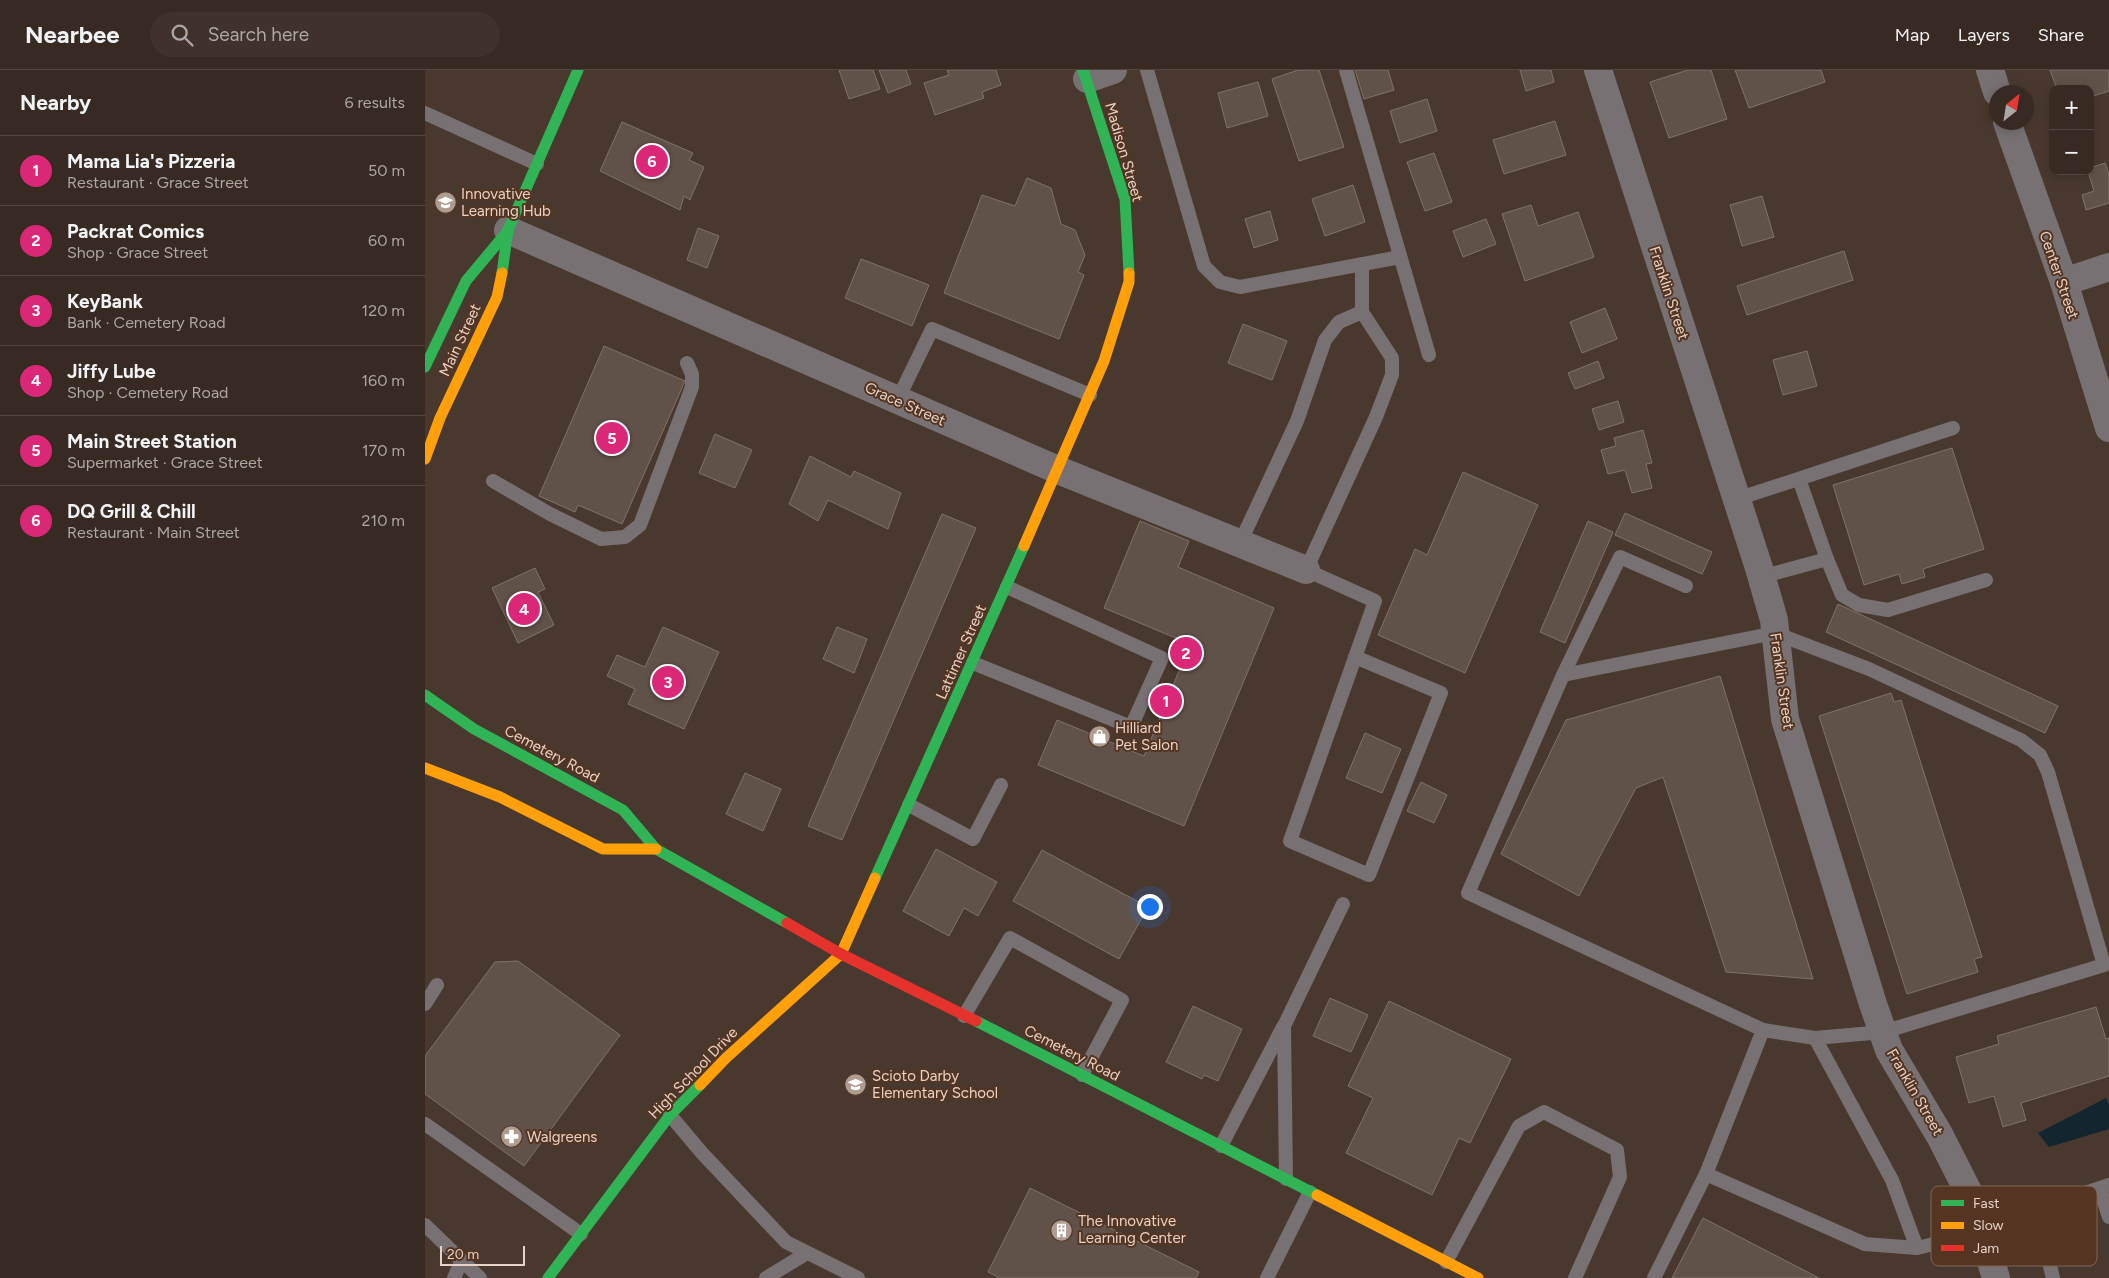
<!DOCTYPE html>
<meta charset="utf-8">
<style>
:root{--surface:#372a22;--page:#3e322a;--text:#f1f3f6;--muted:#aaa7a5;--line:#514640;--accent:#db2777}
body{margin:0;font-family:Figtree,sans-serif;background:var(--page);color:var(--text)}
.controls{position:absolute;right:15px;top:15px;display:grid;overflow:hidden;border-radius:10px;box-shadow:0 2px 12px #0003}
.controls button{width:45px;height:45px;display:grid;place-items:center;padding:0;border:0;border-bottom:1px solid var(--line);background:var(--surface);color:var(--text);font:25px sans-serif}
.compass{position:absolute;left:1564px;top:15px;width:45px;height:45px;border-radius:50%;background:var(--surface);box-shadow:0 2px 12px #0003;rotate:30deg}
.scale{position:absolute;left:15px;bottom:12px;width:85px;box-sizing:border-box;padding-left:5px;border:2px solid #e6d2c6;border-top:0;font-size:14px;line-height:18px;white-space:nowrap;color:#e6d2c6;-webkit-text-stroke:4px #553521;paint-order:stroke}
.you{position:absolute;left:724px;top:836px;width:18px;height:18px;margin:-12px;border:4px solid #fff;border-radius:50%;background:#1a73e8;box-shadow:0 0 0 8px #1a73e833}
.badge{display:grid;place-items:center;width:32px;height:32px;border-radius:50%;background:var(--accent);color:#fff;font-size:16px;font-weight:700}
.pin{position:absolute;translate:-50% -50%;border:2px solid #fff;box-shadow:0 1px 5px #0006}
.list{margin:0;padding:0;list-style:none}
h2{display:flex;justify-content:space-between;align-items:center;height:65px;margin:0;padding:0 20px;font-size:21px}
h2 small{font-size:16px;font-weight:400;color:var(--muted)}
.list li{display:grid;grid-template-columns:32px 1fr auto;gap:15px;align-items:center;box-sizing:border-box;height:70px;padding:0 20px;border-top:1px solid var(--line)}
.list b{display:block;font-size:19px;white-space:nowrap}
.list p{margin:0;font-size:16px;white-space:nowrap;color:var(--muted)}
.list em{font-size:16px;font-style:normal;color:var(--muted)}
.icon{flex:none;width:28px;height:28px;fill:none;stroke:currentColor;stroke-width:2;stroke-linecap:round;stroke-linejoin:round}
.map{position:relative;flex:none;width:1684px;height:1208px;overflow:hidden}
header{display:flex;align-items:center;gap:30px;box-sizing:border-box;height:70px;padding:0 25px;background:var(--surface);border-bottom:1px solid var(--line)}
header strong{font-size:24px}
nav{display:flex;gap:28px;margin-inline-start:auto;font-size:18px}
.search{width:350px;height:45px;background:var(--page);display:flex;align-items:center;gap:12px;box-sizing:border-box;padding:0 18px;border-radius:28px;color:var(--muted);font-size:19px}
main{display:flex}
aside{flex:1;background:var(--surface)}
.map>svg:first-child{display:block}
</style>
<header>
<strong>Nearbee</strong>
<div class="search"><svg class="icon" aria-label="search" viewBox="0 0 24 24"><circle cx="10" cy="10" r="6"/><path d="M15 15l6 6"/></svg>Search here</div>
<nav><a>Map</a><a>Layers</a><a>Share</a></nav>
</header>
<main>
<aside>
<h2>Nearby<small>6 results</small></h2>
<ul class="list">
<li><span class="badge">1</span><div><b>Mama Lia's Pizzeria</b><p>Restaurant · Grace Street</p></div><em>50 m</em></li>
<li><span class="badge">2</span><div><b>Packrat Comics</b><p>Shop · Grace Street</p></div><em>60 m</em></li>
<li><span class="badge">3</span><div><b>KeyBank</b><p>Bank · Cemetery Road</p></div><em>120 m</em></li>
<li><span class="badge">4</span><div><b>Jiffy Lube</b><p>Shop · Cemetery Road</p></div><em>160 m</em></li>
<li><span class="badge">5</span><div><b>Main Street Station</b><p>Supermarket · Grace Street</p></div><em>170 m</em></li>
<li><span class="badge">6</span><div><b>DQ Grill &amp; Chill</b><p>Restaurant · Main Street</p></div><em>210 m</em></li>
</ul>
</aside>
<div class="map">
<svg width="1684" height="1208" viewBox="0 0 1684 1208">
<rect width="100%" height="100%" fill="#49382d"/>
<polygon fill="#13252e" points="1681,1028 1684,1035 1684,1059 1624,1077 1613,1063"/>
<g fill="#615249" stroke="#807268">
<polygon points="414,0 448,0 455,19 424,29"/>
<polygon points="454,0 481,0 486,14 463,23"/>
<polygon points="522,0 571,0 576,15 557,22 559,28 510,45 499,13 524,5"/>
<polygon points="873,0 894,0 919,77 874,91 847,9"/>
<polygon points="930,0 963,0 969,20 939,29"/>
<polygon points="1095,0 1126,0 1129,12 1101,21"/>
<polygon points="1263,0 1286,0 1302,49 1244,68 1225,12"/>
<polygon points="1310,0 1396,0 1400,12 1324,38"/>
<polygon points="1625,0 1684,0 1684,21 1665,27 1665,19 1632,19"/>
<polygon points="833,12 843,46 802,58 793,23"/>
<polygon points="1002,29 1012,61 975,73 965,41"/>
<polygon points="1130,51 1141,85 1079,104 1068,70"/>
<polygon points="197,52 268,83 264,90 279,97 265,130 259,126 255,140 175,101"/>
<polygon points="1009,83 1027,132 1000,141 982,92"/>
<polygon points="1680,93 1684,104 1684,133 1661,140 1657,125 1669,121 1663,101 1665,101 1665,98"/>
<polygon points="602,108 626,118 636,154 650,160 660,185 653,202 659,205 634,269 519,223 557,125 590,136"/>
<polygon points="928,115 940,152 900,166 887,129"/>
<polygon points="1337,126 1349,167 1317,176 1305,135"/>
<polygon points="1106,135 1113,156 1153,142 1169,187 1100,211 1077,144"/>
<polygon points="845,141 853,170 829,178 820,149"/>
<polygon points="1061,149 1071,174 1038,187 1028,161"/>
<polygon points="273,158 294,166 282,198 262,190"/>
<polygon points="1419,181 1428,210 1322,245 1312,216"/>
<polygon points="436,189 504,215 487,256 420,228"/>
<polygon points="1180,238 1192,269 1157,283 1145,252"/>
<polygon points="818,254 862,271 847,310 803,293"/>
<polygon points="179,276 260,311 197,454 153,435 150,442 114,426"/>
<polygon points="1382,281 1392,316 1358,325 1348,290"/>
<polygon points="1173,291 1179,308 1150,319 1143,303"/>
<polygon points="1193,331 1199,352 1174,360 1167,339"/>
<polygon points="1218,360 1227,393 1221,394 1227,418 1207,423 1200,400 1183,404 1176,380 1191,376 1189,368"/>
<polygon points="290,364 327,380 310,418 274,403"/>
<polygon points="1527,378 1559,479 1498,499 1500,507 1477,514 1474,504 1439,515 1408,415"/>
<polygon points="385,386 426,407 429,401 476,423 463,459 403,430 393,451 364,434"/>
<polygon points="1038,402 1113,435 1040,603 953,565 990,479 1002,485"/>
<polygon points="1200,443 1287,482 1277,504 1190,465"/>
<polygon points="517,444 551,458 417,770 383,756"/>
<polygon points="715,451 764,471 753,497 849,538 759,756 613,695 632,650 719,686 729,662 765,574 679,538"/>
<polygon points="1163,451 1188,462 1140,573 1115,562"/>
<polygon points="110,498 120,519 113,522 129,555 93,573 67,518"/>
<polygon points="1413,534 1633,636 1620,663 1401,562"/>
<polygon points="238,557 294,582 259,659 203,634 210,619 182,606 192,585 220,597"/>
<polygon points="412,557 442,569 429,603 398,589"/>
<polygon points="1295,606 1388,909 1301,902 1238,707 1211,718 1154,826 1076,784 1141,650"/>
<polygon points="1466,623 1469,632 1476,630 1557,887 1549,889 1553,902 1482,924 1394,646"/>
<polygon points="940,663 976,679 957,723 921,708"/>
<polygon points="320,703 356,719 338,761 301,744"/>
<polygon points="996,712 1022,725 1009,753 982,741"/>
<polygon points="511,779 572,812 553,846 539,838 524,866 478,841"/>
<polygon points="617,780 723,837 694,889 588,831"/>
<polygon points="93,891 195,965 99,1096 0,1024 0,986 70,892"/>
<polygon points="905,928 943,945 926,982 888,966"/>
<polygon points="964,931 1086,989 1045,1073 1034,1068 1007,1125 921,1083 948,1028 923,1016"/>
<polygon points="768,936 817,959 793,1011 779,1005 777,1009 741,992"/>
<polygon points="1671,937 1681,969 1684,968 1684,1006 1596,1033 1601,1050 1578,1057 1569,1026 1544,1033 1531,987 1574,974 1572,966"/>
<polygon points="605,1118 774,1202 771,1208 575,1208 563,1202"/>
<polygon points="1278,1148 1394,1208 1247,1208"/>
</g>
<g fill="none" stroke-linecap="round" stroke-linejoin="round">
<g stroke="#777173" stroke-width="14">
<polyline points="722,0 779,196 795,212 815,217 975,187"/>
<polyline points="921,0 1004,285"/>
<polyline points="0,43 112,94"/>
<polyline points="472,331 507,259 665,325"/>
<polyline points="1374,409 1402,489"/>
<polyline points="68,411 125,444 176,469 200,467 215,455 267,317 267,304 262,293"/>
<polyline points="1312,429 1528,358"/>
<polyline points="815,473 872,351 900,270 914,252 937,242"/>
<polyline points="1336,507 1402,489 1417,525 1434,535 1463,540 1561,510"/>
<polygon points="1350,563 1444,599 1596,670 1615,685 1623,702 1679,895 1458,962 1390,968 1338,960 1043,823 1138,605"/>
<polyline points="930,587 1016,623 944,805 865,771 950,531 881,500 951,347 967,305 967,288 937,242 937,194"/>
<polyline points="548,593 706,657 737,588 582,517"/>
<polyline points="1138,605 1195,487 1261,516"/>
<polyline points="484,735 548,769 576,715"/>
<polyline points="0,934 12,915"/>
<polyline points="539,946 585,868 697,930 657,1005"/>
<polyline points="1390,968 1467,1110 1492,1178"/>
<polyline points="245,1045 277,1083 361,1172 433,1208"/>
<polyline points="0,1054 156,1164"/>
<polyline points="796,1076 858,957"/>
<polyline points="1281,1104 1440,1174 1492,1178 1559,1162 1583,1149 1684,1115"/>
<polyline points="861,1109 859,956 918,834"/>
<polyline points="1675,1119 1684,1147"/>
<polyline points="1611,1139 1628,1208"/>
<polyline points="0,1155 55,1208"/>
<polyline points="1021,1192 1094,1056 1119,1042 1192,1080 1195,1107 1150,1208"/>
<polyline points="29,1208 36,1192"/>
<polyline points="341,1208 382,1183"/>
<polyline points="842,1208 885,1122"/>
<polyline points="1229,1208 1281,1104 1338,960"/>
</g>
<g stroke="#777173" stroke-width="28">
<polyline points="1173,0 1334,498 1349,550 1360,649 1448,934 1464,980 1515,1066 1548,1131 1571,1208"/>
<polyline points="1565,0 1572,22"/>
<polyline points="662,9 688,0"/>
<polyline points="1582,52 1639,212 1684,358"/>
<polyline points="83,160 633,400 881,500"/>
<polyline points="1639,212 1684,197"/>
</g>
<g stroke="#30b455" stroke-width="11">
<polyline points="658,0 700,129 704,203"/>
<polyline points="77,203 83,160 153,0"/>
<polyline points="0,297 41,211 81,163"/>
<polyline points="0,625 49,659 198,740 231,779 362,853"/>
<polyline points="450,808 599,476"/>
<polyline points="551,951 892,1125"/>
<polyline points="123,1208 245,1045 275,1015"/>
</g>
<g stroke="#ff9f0a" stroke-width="11">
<polyline points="0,389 15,348 72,227 77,203"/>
<polyline points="599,476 679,291 704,212 704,203"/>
<polyline points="0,698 75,727 178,779 231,779"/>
<polyline points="275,1015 301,988 416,884 450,808"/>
<polyline points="892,1125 1053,1208"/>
</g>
<polyline stroke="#e5322d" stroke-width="11" points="362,853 416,884 551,951"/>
</g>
<defs>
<symbol id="school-disc" viewBox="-11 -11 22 22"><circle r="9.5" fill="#af9c90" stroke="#553521"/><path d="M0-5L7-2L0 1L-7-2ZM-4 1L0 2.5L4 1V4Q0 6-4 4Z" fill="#fff"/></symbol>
<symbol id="shop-disc" viewBox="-11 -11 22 22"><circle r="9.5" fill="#af9c90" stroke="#553521"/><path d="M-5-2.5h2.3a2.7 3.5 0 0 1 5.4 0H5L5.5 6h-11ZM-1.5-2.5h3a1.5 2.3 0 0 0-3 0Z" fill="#fff"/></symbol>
<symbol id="pharmacy-disc" viewBox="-11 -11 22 22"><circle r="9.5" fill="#af9c90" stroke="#553521"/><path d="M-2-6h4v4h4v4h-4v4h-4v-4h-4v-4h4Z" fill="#fff"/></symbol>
<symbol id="building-disc" viewBox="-11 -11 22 22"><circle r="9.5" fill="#af9c90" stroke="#553521"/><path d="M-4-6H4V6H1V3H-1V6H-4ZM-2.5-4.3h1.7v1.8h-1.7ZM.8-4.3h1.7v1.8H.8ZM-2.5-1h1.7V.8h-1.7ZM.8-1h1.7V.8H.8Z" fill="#fff"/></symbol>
</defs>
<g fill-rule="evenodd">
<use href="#school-disc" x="8" y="120" width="25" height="25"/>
<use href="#shop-disc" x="662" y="654" width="25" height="25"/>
<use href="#school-disc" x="418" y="1002" width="25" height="25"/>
<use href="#pharmacy-disc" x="74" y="1054" width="25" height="25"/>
<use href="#building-disc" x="624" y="1148" width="25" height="25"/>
</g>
<g text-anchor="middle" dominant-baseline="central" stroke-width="4" stroke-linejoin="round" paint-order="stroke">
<g font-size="15" fill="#e6d2c6" stroke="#553521">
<text transform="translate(699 82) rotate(74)">Madison Street</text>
<text transform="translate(1634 205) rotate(71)">Center Street</text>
<text transform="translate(1244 223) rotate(72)">Franklin Street</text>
<text transform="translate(35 270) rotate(-65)">Main Street</text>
<text transform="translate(480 334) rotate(24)">Grace Street</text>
<text transform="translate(536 582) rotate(-66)">Lattimer Street</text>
<text transform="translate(1357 611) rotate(82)">Franklin Street</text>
<text transform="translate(127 684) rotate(28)">Cemetery Road</text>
<text transform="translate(647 983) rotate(27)">Cemetery Road</text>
<text transform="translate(268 1003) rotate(-46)">High School Drive</text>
<text transform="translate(1490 1022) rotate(60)">Franklin Street</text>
</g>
<g font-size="15" fill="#e6d2c6" stroke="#553521" text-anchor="start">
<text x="36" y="124">Innovative<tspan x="36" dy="17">Learning Hub</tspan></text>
<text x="690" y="658">Hilliard<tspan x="690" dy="17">Pet Salon</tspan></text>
<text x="447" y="1006">Scioto Darby<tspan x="447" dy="17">Elementary School</tspan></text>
<text x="102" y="1067">Walgreens</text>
<text x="653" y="1151">The Innovative<tspan x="653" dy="17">Learning Center</tspan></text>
</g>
</g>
<rect x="1506" y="1116" width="166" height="80" rx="8" fill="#553521" stroke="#806453" stroke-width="1"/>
<rect x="1516" y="1130" width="23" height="6" fill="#30b455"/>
<rect x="1516" y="1152" width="23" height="7" fill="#ff9f0a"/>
<rect x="1516" y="1175" width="23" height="6" fill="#e5322d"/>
<g font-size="14" fill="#e6d2c6">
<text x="1548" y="1138">Fast</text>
<text x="1548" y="1160">Slow</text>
<text x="1548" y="1183">Jam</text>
</g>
</svg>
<div class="controls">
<button>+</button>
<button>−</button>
</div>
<svg class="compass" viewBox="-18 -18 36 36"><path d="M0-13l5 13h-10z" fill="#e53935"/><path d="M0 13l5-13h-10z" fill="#aaa7a5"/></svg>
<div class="scale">20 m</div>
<div class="you"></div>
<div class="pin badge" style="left:741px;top:631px">1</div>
<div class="pin badge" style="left:761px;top:583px">2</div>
<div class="pin badge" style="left:243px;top:612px">3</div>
<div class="pin badge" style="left:99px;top:539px">4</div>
<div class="pin badge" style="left:187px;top:368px">5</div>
<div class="pin badge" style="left:227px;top:91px">6</div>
</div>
</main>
